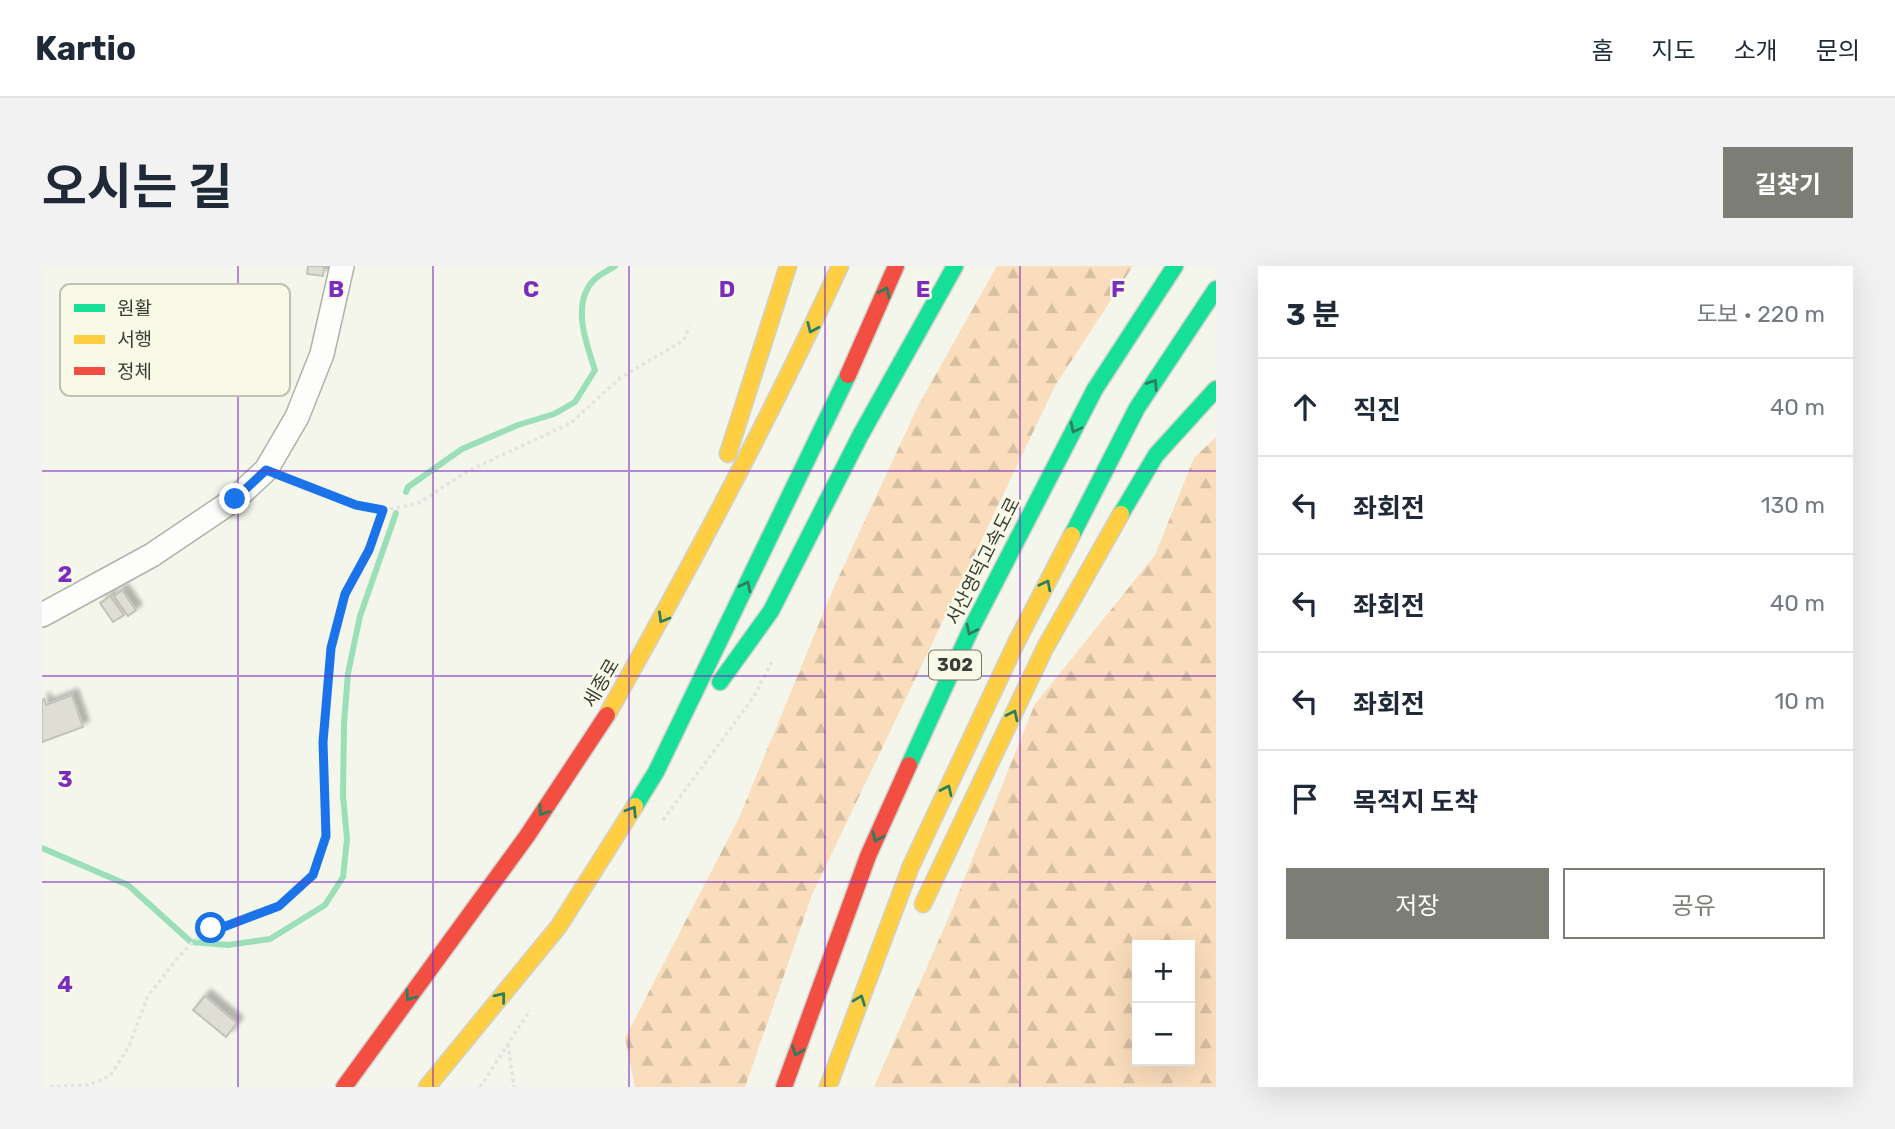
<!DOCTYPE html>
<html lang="ko">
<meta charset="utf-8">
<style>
:root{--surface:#fff;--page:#f2f2f3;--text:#1f2937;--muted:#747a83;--line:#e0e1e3;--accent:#7c7d75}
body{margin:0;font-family:Rubik,"Noto Sans KR",sans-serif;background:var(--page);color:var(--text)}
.controls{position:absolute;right:21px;bottom:21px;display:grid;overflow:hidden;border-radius:0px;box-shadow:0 7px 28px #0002}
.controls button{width:63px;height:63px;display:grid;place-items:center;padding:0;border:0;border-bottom:2px solid var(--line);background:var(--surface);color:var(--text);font:35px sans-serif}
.stop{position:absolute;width:21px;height:21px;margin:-16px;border:5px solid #1a73e8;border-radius:50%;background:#fff}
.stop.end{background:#1a73e8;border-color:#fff;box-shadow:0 2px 7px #0008}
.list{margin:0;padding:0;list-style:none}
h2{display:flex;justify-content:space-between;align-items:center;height:91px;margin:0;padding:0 28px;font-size:30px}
h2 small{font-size:23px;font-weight:400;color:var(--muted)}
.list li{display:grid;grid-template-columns:46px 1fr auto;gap:21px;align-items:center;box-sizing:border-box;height:98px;padding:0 28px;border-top:2px solid var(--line)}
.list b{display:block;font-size:26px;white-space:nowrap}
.list em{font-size:23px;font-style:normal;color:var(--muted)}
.actions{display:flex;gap:14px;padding:21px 28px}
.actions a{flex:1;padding:16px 0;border:2px solid var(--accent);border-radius:0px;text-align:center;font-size:24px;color:var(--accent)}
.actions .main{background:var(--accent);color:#fff}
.icon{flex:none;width:38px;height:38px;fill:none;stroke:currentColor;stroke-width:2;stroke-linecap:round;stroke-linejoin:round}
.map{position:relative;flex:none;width:1174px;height:821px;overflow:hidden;border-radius:0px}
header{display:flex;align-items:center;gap:42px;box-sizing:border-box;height:98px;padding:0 35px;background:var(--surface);border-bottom:2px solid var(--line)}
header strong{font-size:33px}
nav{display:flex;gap:38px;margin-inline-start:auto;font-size:24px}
.intro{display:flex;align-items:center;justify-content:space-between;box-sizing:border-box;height:168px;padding:0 42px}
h1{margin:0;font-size:49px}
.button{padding:18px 32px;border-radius:0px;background:var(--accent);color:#fff;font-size:24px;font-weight:700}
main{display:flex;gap:42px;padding:0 42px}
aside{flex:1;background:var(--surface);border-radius:0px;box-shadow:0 7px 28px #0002}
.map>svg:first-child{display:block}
</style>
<header>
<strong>Kartio</strong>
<nav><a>홈</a><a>지도</a><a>소개</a><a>문의</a></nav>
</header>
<div class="intro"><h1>오시는 길</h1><a class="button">길찾기</a></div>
<main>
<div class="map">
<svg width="1174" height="821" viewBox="0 0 1174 821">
<defs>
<pattern id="forest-firs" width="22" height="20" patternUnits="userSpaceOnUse" patternTransform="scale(1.75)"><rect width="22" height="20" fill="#faddbc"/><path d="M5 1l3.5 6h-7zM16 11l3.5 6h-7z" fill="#d7bfa2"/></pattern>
<filter id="shadow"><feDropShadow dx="6" dy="-6" stdDeviation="2" flood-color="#0004"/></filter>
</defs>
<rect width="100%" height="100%" fill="#f4f6eb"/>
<g fill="url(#forest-firs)" fill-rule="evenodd">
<polygon points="955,0 1091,0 1013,120 770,629 703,821 593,821 583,772 697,552 792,321 876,140"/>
<path d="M1174,171V821H832L906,653L993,438L1113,289L1152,192ZM1095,679H1148V795H1095Z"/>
</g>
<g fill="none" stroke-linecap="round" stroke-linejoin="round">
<g stroke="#9adfb8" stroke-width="6">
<path d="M364,226L366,221L420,183L476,159L512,148L533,136L553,104C544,77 528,35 554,12C560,7 567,4 573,0"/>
<polyline points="0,582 86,619 149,676 186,679 228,673 283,639 301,611 305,573 301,530 302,458 306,407 318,350 354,247"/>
</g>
</g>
<g fill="#deded5" stroke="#c2c2ba" stroke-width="2" filter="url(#shadow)">
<polygon points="266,0 282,0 281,10 265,8"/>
<polygon points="80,324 94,344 86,350 72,330"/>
<polygon points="68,330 82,349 71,356 58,337"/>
<polygon points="30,429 41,461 0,476 0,434 2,433 4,439"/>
<polygon points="163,730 195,757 184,771 151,744"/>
</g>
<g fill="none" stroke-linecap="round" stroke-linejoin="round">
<defs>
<polyline id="street" points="0,349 110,289 193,233 224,204 255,151 280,88 300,0"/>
<g id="fast">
<polyline points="1079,248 1114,189 1174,123"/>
<polyline points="1030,269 1095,142 1174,23"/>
<polyline points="678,416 729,345 818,170 913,0"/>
<polyline points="867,499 929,363 1053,123 1133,0"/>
<polyline points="593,540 614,506 806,109"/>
</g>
<g id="slow">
<polyline points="686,188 746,0"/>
<path d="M565,449C648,302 728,153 798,0"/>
<polyline points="881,638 1003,382 1079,248"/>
<polyline points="385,821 517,660 593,540"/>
<polyline points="786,821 869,600 975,375 1030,269"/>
</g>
<g id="jam">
<polyline points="806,109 854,0"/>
<polyline points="302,821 485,570 565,449"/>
<polyline points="742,821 826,590 867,499"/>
</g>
</defs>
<use href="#street" stroke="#b0b2aa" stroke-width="26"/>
<use href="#fast" stroke="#d0d1cc" stroke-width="19"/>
<use href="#slow" stroke="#d0d1cc" stroke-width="19"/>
<use href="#jam" stroke="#d0d1cc" stroke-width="19"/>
<g stroke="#e3e3e0" stroke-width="3.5" stroke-dasharray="3.5 3.5" stroke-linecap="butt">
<polyline points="341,244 375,238 426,205 529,157 578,112 642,74 647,60"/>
<polyline points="621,554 711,432 730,396"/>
<polyline points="466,778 472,821"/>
<polyline points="8,821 46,819 68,810 87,780 106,730 137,690 161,666 169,662 184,660 237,640 271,609 284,570 281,476 289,382 303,328 327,284 341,244 314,239 243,212"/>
<polyline points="438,821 488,744"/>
</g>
<use href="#street" stroke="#fdfefc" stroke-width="23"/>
<use href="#fast" stroke="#16e098" stroke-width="16"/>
<use href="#slow" stroke="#ffcf43" stroke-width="16"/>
<use href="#jam" stroke="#f24e42" stroke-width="16"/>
</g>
<defs><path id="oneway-chevron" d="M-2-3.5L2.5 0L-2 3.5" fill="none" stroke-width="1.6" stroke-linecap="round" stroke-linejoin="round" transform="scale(1.75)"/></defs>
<g stroke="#2c7e5d">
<use href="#oneway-chevron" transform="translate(843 26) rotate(-66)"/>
<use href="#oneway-chevron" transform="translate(770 62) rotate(114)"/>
<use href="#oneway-chevron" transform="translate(1111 118) rotate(-57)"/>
<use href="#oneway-chevron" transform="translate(1033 162) rotate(117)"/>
<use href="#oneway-chevron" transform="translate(1004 319) rotate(-63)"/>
<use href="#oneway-chevron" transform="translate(704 320) rotate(-64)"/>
<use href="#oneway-chevron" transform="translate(621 352) rotate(120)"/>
<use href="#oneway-chevron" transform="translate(929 364) rotate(116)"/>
<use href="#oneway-chevron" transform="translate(971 449) rotate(-64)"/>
<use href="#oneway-chevron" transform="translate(905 524) rotate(-65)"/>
<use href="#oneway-chevron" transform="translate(501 545) rotate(124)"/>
<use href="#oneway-chevron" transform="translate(590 545) rotate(-58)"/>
<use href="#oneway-chevron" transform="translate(835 571) rotate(114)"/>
<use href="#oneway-chevron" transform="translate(368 730) rotate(126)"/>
<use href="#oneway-chevron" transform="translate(459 731) rotate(-51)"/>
<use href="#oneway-chevron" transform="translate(818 734) rotate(-69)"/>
<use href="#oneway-chevron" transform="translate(755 785) rotate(110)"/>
</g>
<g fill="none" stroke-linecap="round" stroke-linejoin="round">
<polyline stroke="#1a73e8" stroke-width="9" points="169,662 184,660 237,640 271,609 284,570 281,476 289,382 303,328 327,284 341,244 314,239 224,204 193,233"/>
</g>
<path fill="none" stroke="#7b2cbf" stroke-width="2" stroke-opacity="0.55" d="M196,0V821M391,0V821M587,0V821M783,0V821M978,0V821M0,205H1174M0,410H1174M0,616H1174"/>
<g text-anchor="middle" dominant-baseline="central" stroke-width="5" stroke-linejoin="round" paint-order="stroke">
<rect fill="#f8fae7" stroke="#74756a" stroke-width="2" x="887" y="384.5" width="52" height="29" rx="5"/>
<g font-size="18" font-weight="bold" fill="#3b3c35">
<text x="913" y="399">302</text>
</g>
<g font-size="19" fill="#3b3c35" stroke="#f8fae7">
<text transform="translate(941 295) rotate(-63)">서산영덕고속도로</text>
<text transform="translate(559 417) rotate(-60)">세종로</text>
</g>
</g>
<rect x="18" y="18" width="230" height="112" rx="10" fill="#f8fae7" stroke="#bfc1b2" stroke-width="2"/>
<rect x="32" y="38" width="31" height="8" fill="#16e098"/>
<rect x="32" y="69" width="31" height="9" fill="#ffcf43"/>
<rect x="32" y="101" width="31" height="8" fill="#f24e42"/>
<g font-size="19" fill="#3b3c35">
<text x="75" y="49">원활</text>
<text x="75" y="80">서행</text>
<text x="75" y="112">정체</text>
</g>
<g font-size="23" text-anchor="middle" font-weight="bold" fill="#7b2cbf" stroke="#f8fae7" stroke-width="5" stroke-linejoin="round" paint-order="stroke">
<text x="294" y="31">B</text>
<text x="489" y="31">C</text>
<text x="685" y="31">D</text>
<text x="881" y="31">E</text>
<text x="1076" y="31">F</text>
<text x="23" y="316">2</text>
<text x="23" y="521">3</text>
<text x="23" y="726">4</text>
</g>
</svg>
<div class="controls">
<button>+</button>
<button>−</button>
</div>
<div class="stop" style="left:169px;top:662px"></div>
<div class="stop end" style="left:193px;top:233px"></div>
</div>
<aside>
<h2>3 분<small>도보 · 220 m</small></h2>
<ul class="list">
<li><svg class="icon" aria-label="ahead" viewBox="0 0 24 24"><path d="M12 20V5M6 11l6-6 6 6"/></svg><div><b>직진</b></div><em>40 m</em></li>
<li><svg class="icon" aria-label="left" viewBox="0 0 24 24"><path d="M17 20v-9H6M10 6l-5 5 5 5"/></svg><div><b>좌회전</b></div><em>130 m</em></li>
<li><svg class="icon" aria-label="left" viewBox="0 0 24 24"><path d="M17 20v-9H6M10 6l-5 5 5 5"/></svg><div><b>좌회전</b></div><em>40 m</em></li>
<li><svg class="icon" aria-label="left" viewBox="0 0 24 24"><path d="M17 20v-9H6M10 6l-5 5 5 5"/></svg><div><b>좌회전</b></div><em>10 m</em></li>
<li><svg class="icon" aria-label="arrive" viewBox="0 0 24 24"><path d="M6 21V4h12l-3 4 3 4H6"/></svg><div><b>목적지 도착</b></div></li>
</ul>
<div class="actions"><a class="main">저장</a><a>공유</a></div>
</aside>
</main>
